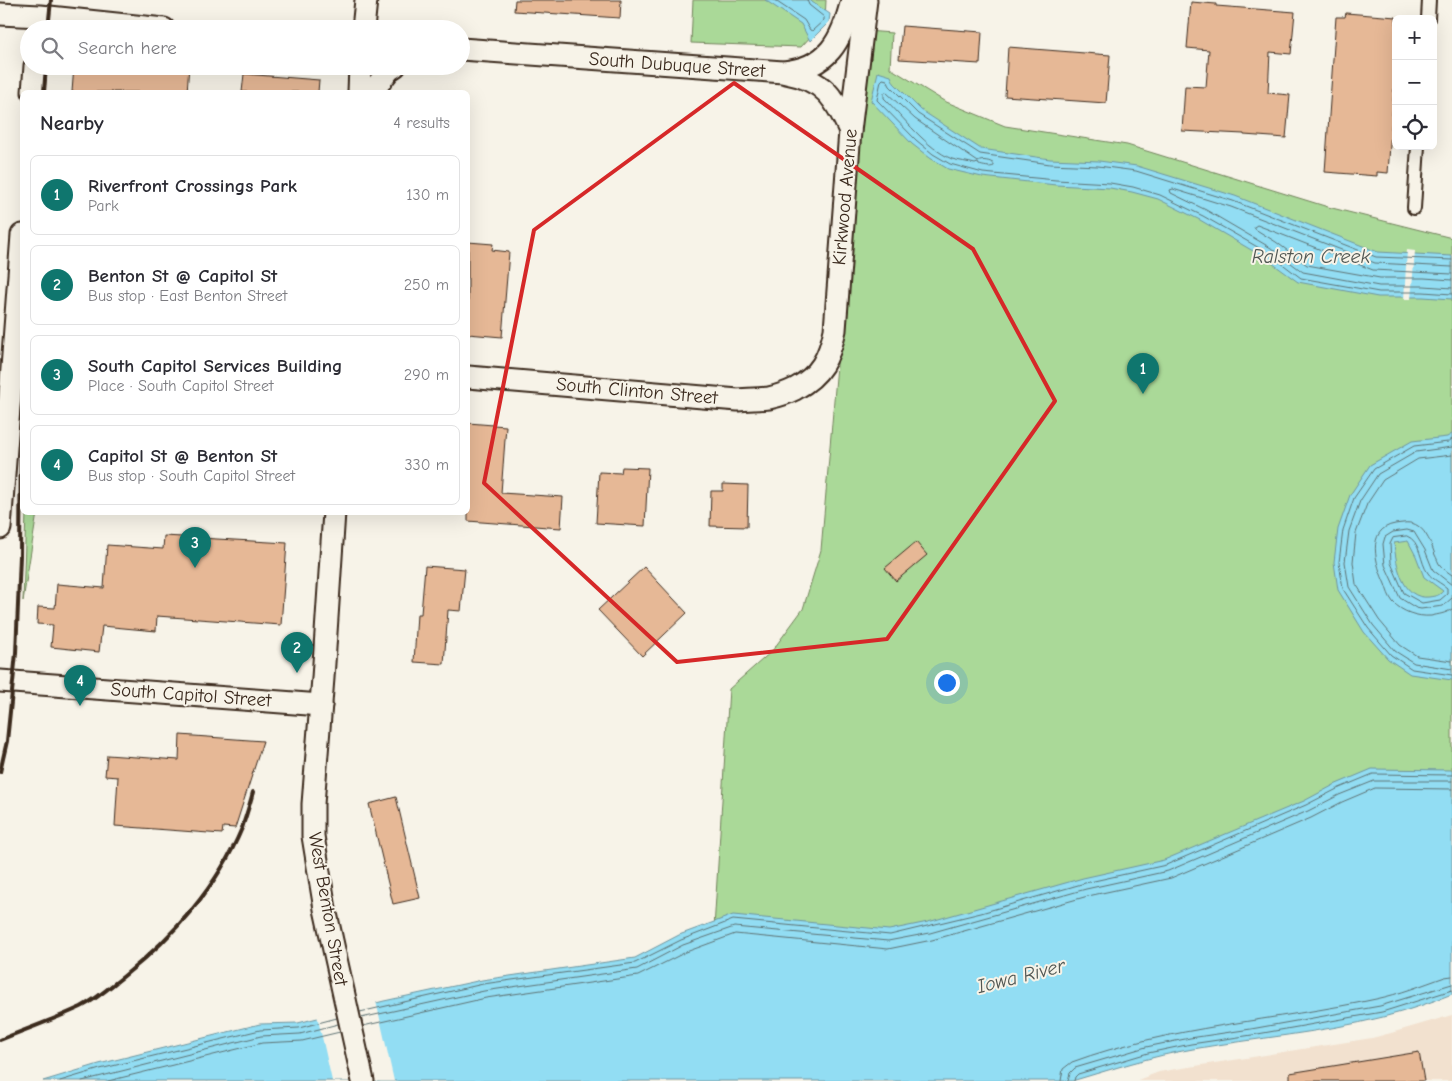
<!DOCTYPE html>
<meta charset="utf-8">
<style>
:root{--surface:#fff;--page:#f7f7f7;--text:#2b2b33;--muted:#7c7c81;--line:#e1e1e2;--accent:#0f766e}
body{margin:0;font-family:"Comic Neue",sans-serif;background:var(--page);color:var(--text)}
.controls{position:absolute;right:15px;top:15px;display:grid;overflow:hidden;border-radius:8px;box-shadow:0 5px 20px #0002}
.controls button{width:45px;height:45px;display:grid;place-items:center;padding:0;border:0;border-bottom:1px solid var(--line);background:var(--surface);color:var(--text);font:25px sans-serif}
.you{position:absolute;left:946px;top:682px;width:18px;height:18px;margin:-12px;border:4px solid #fff;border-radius:50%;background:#1a73e8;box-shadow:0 0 0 8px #1a73e833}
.badge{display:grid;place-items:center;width:32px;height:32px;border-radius:50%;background:var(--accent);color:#fff;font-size:16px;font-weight:700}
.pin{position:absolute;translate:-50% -41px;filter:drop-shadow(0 1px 2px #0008)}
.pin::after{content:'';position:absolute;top:26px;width:18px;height:15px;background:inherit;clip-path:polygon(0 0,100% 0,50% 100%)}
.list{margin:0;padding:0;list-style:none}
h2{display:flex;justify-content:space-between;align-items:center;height:65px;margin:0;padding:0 20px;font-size:21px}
h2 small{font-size:16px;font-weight:400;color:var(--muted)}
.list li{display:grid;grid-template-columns:32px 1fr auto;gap:15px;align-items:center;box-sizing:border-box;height:80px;margin:0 10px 10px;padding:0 10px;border:1px solid var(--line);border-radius:8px}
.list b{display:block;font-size:19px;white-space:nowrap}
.list p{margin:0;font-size:16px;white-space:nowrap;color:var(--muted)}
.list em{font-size:16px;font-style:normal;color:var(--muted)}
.icon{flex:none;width:28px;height:28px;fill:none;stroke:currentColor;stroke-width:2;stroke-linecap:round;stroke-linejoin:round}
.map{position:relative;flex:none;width:1452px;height:1081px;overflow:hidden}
.search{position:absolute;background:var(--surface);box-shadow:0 5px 20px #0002;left:20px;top:20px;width:450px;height:55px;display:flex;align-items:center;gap:12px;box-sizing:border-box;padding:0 18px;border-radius:28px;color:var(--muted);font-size:19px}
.panel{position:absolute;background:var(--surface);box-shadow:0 5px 20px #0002;left:20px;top:90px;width:450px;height:425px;border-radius:8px}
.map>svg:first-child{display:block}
</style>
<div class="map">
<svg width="1452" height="1081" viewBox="0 0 1452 1081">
<rect width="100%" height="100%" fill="#f7f3e8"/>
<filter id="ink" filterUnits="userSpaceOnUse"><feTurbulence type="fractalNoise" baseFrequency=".02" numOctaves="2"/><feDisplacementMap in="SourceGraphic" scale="10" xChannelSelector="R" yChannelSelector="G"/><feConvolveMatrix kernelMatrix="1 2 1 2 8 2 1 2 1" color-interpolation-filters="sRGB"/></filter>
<g filter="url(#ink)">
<polygon fill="#f2e1cf" points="1452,1015 1452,1081 1135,1081 1159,1072 1170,1070 1372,1038 1391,1033"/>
<g fill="#aad998" stroke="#72825b">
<polygon points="693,0 826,0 825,21 801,47 691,43"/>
<polygon points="866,31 892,33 890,68 944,101 1005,126 1127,145 1328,207 1452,238 1452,814 956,941 713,944 729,689 772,651 803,609 821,550"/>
<polygon points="26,513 37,513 23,601"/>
</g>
<g fill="#92ddf3" stroke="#6f959e" fill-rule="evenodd">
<polygon points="765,0 809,0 830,14 829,22 810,41 801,24"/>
<polygon points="878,72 891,76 894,83 921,110 981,149 1050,159 1099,161 1137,166 1235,196 1378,252 1452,256 1452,299 1423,297 1378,297 1298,282 1265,258 1200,220 1158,199 1132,192 1110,188 1056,185 982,177 948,169 930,158 912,144 871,101"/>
<path d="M1452,434V680L1410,674L1388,659L1364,632L1338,590L1334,562L1338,529L1350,495L1370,465L1412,441L1447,437ZM1408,541L1416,556L1424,577L1443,591C1439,596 1435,596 1429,597C1402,600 1396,564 1394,543Z"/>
<path d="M1372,769L1452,770V994C1429,1003 1407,1011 1383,1017C1321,1033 1256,1038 1193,1049C1152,1056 1112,1069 1072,1081H43L99,1064L260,1024L298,1023L384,1001L482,980L635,958L679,935L733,915L889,930L928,922L1083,878L1164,860L1304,801L1334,785Z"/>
</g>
<g fill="#f7f3e8">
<polygon points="1407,250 1415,251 1411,299 1404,299"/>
<polygon points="376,1001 394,1081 332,1081 317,1015"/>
</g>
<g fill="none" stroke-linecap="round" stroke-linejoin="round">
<g stroke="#5e7273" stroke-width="1">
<polyline points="774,0 804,20 810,30 812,31 824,20 824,17 809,5 807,0"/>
<path d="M886,92L915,119L978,162C982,159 991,161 994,164V166C990,168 983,166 979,165L978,163L975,164C968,162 959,161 952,159C926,148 904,118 884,98V94Z"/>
<polyline points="1452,260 1376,257 1233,201 1136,171 1098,166 1050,164 980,154 918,114 890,86 887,80 883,79 881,81 877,100 916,140 933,154 950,164 983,173 1056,180 1110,183 1133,187 1160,195 1203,216 1268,253 1301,278 1379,292 1423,292 1452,294"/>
<polyline points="1452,267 1375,263 1231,207 1173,189 1170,190 1171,193 1206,210 1271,248 1303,272 1379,286 1424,286 1452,288"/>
<polyline points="1452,274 1373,270 1257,225 1254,227 1255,229 1276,242 1307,265 1380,278 1424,278 1452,280"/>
<polyline points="1452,439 1448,442 1414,446 1374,469 1354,498 1343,530 1339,562 1343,589 1368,628 1391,655 1412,669 1452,675"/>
<polyline points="1452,447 1416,452 1378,474 1360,501 1349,531 1345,562 1349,587 1373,625 1395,651 1414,663 1452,669"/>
<polyline points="1452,455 1418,459 1383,480 1367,504 1356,533 1353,562 1356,584 1379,620 1400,645 1417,656 1452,661"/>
<path d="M1407,536C1421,541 1420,563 1428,573C1432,579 1441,583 1447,588V594L1440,600L1422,603L1404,593L1391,563L1390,544L1393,538Z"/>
<path d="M1452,575C1448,572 1443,569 1440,565C1438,563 1437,558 1435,555C1432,545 1426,531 1418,526C1411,521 1403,523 1395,524C1365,529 1376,565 1385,584C1387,590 1389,597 1393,602C1402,612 1417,617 1431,616C1439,614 1445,614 1452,609"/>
<polyline points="1452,585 1433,570 1425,550 1414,532 1407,530 1393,532 1385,537 1383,544 1385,565 1400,598 1416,608 1421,609 1443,606 1452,598"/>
<polyline points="360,1012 483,984 635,963 681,940 733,920 890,935 981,913 1085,883 1166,865 1306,805 1337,789 1373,774 1452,775"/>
<polyline points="361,1018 484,991 637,969 683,945 734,927 888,941 930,933 1086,889 1168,871 1308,811 1339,795 1374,781 1452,781"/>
<polyline points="363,1026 486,998 638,976 686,952 735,934 888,949 932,940 1088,896 1171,878 1311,818 1342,802 1375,788 1452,789"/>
<polyline points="60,1081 100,1069 260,1030 299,1028 337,1018"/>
<polyline points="82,1081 261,1036 300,1034 338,1024"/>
<polyline points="108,1081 262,1043 302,1041 340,1032"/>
<path d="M1061,1081L1063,1069L1072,1062C1170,1026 1275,1021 1376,999C1400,994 1422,985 1445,977L1452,976"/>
<polyline points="1068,1081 1070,1073 1075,1068 1146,1047 1190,1038 1251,1029 1380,1006 1452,984"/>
<polyline points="1074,1081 1075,1077 1078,1074 1148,1053 1191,1044 1252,1035 1382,1012 1452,990"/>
</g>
</g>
<g fill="#e6b896" stroke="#3b2a1e">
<polygon points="515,0 621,0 620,18 514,11"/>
<polygon points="1191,2 1216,4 1216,6 1295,12 1291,54 1270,52 1268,93 1290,95 1286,138 1244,135 1244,134 1182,131 1185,86 1206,87 1209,50 1187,48"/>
<polygon points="1346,13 1396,17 1396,60 1388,173 1377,172 1377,176 1325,172 1336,17 1345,17"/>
<polygon points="902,26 982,32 980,64 899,59"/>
<polygon points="1008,47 1110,55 1106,103 1005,96"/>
<polygon points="74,66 189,66 187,92 72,92"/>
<polygon points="244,74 319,80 318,92 242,92"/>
<polygon points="468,242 493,244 492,250 509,252 502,337 468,334"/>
<polygon points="468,423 506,426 501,493 563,497 561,528 468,521"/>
<polygon points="622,467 648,468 645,526 596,523 599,472 621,473"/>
<polygon points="723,484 748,485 747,527 710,526 711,491 723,491"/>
<polygon points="164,536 287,543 281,625 157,616 156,631 102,626 99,652 51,647 53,625 37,624 38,607 55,608 57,584 104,588 107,545 163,549"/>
<polygon points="916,542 927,555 896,581 885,568"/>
<polygon points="425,566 465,569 461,611 448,610 444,664 414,662 417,614 421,614"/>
<polygon points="644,567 687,613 642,656 598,610"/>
<polygon points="180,735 263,741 235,828 223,827 222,834 115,826 118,777 105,776 107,755 179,760"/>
<polygon points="396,797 420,898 393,904 369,804"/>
<polygon points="1419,1052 1424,1081 1290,1081 1290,1073"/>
</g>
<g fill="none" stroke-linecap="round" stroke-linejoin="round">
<defs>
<g id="pedestrian">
<polyline points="1428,19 1429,0"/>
<polyline points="1414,208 1418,146"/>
</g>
<g id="tertiary">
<polyline points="0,14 40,16 164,29"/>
<polyline points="363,29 366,0"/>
<path d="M461,49L783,72C828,68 842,41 852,0"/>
<path d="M786,73C824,80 835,98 850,131"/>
<polyline points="33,92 35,66"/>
<polyline points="359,92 360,66"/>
<polyline points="372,92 389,70 395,66"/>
<path d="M468,377L738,400C748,399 759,399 769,398C778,396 787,393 795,389C821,375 829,358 835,330L850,131L866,0"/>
<polyline points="334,512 323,678 313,804 313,836 325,909 363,1081"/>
<polyline points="0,528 22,235"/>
<polyline points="0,681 321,705"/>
</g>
</defs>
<use href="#pedestrian" stroke="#3b2a1e" stroke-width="16"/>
<use href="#tertiary" stroke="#3b2a1e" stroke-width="25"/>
<use href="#pedestrian" stroke="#f7f3e8" stroke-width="12"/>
<use href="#tertiary" stroke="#f7f3e8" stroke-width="21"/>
<g stroke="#3b2a1e" stroke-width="4">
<polyline points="48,29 51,0"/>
<polyline points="44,92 46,66"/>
<polyline points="0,772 7,741 16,653 20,556 21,432 22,405"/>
<path d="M0,1040C27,1029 55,1019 81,1007C97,999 111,986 124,976C173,937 218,886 242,828C246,816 250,804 253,792"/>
</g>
</g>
</g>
<path fill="none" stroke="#d62828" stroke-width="4" stroke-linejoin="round" d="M734,83L973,249L1055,401L887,639L677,662L484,483L534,230Z"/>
<g text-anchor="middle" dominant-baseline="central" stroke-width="4" stroke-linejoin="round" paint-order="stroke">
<g font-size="19" fill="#3b2a1e" stroke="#f7f3e8">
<text transform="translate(677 65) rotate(4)">South Dubuque Street</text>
<text transform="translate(845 197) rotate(-85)">Kirkwood Avenue</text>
<text transform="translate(637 391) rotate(5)">South Clinton Street</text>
<text transform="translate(191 695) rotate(4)">South Capitol Street</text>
<text transform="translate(328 909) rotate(80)">West Benton Street</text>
</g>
<g font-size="20" font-style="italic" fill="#515753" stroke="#f7f3e8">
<text x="1311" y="256">Ralston Creek</text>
<text transform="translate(1021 976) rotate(-14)">Iowa River</text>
</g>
</g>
</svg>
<div class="controls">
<button>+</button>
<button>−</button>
<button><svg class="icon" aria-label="locate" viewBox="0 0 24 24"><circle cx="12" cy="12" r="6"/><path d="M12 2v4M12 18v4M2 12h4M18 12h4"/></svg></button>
</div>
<div class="you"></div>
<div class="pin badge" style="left:1143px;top:394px">1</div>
<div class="pin badge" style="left:297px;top:673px">2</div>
<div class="pin badge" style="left:195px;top:568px">3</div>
<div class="pin badge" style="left:80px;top:706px">4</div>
<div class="search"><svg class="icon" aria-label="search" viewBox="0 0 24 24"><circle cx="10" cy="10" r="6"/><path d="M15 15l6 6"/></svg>Search here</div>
<section class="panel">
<h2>Nearby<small>4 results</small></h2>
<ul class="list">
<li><span class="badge">1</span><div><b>Riverfront Crossings Park</b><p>Park</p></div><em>130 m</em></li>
<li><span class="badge">2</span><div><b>Benton St @ Capitol St</b><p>Bus stop · East Benton Street</p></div><em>250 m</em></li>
<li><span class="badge">3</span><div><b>South Capitol Services Building</b><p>Place · South Capitol Street</p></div><em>290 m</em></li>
<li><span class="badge">4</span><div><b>Capitol St @ Benton St</b><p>Bus stop · South Capitol Street</p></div><em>330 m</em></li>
</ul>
</section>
</div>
